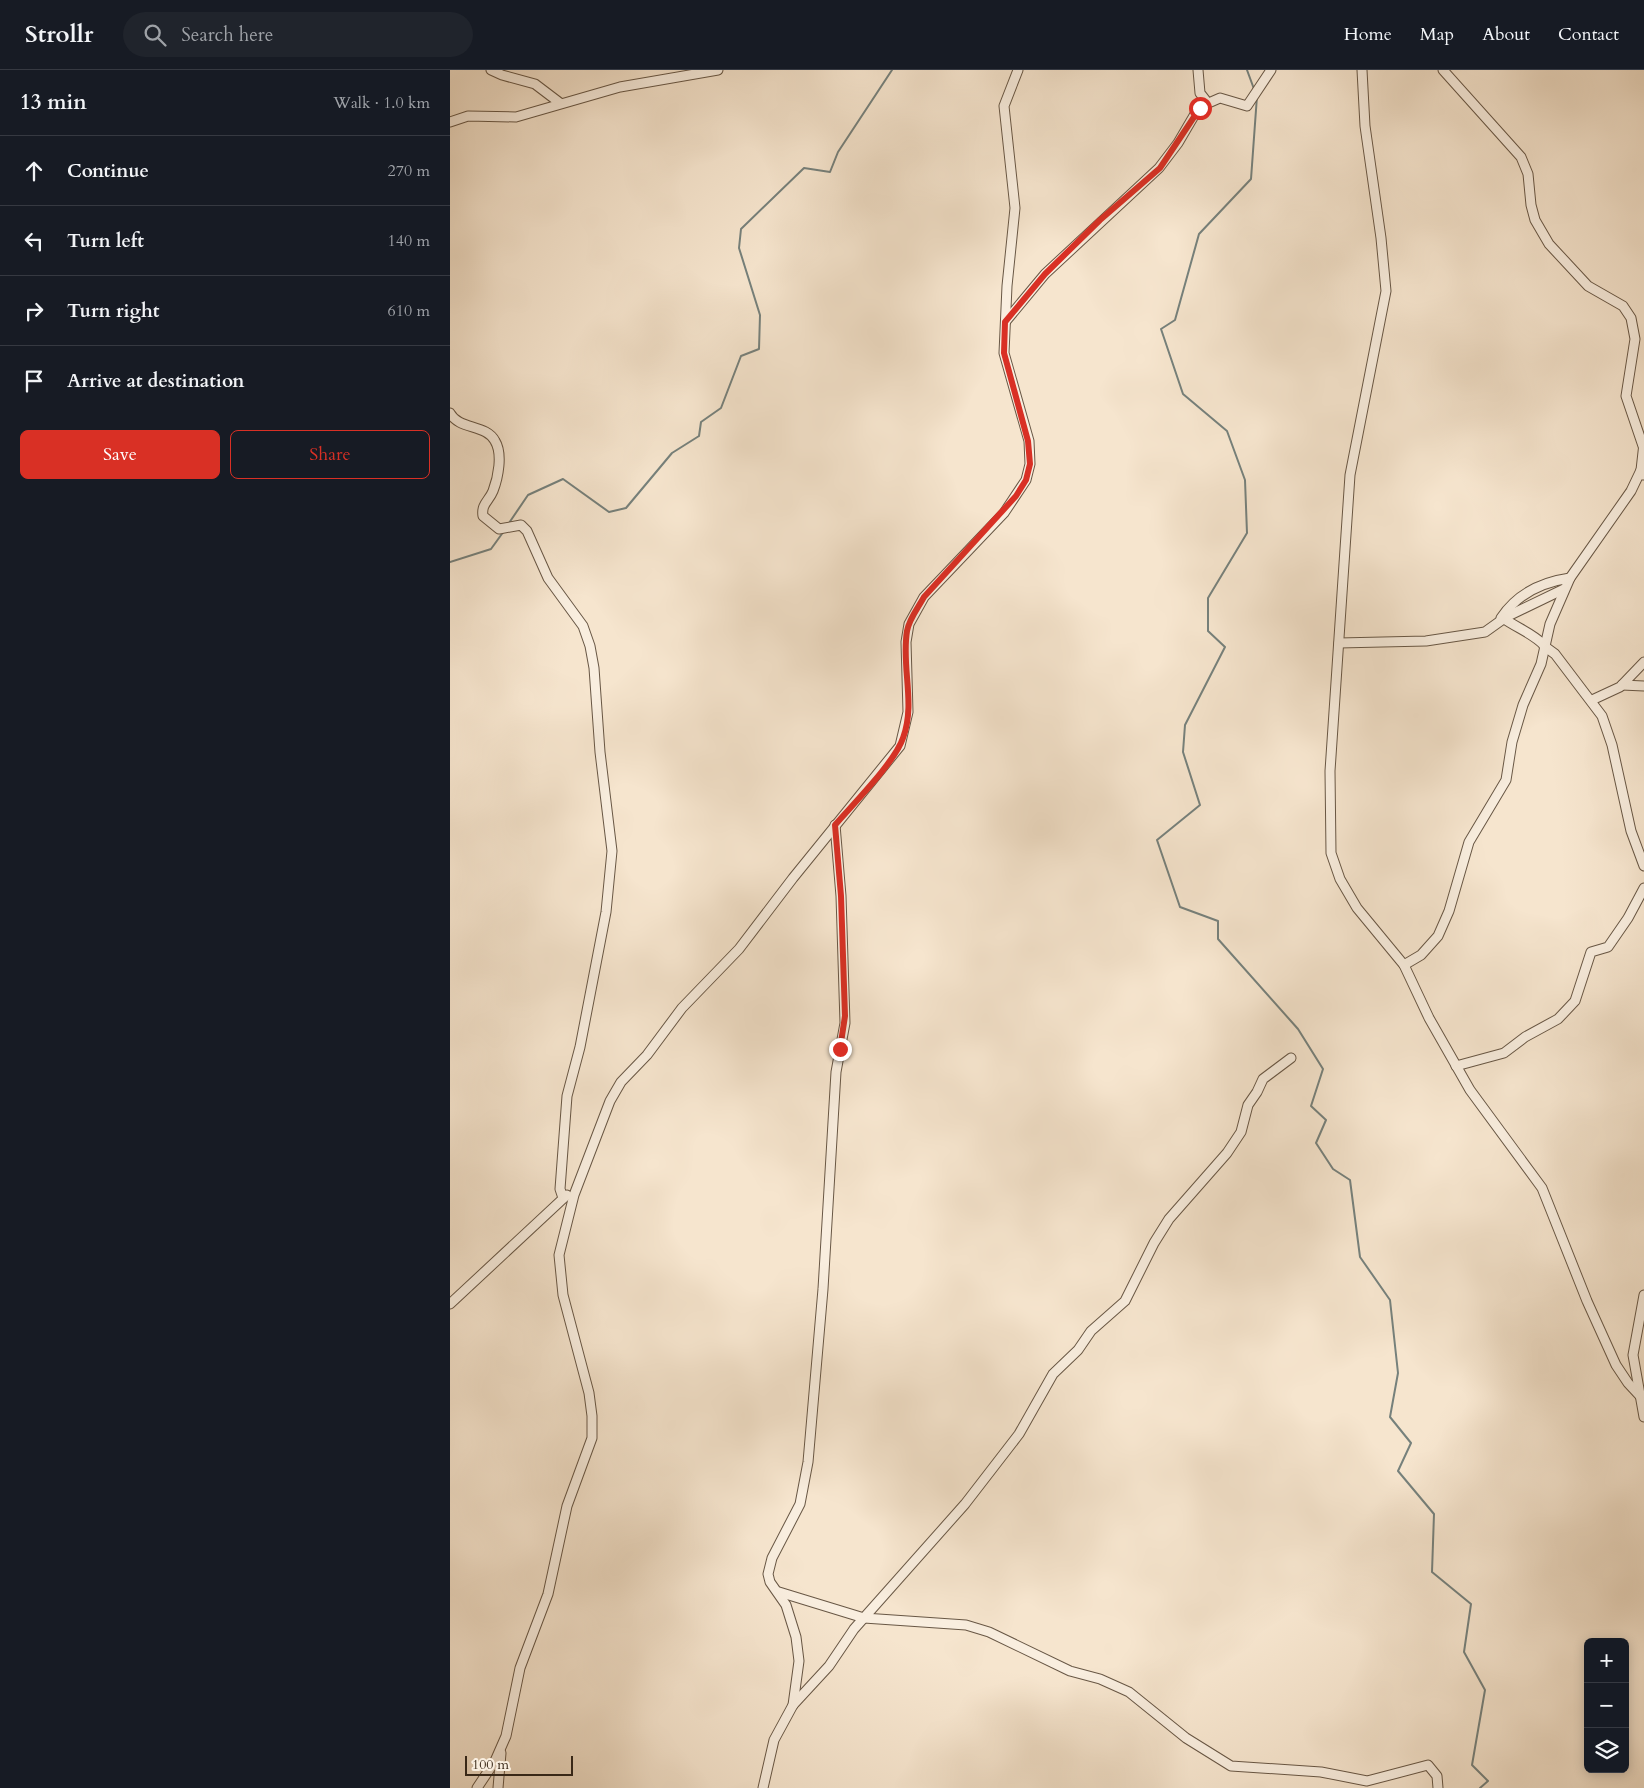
<!DOCTYPE html>
<meta charset="utf-8">
<style>
:root{--surface:#171b24;--page:#20242c;--text:#f1f3f6;--muted:#9ea1a6;--line:#363941;--accent:#d93025}
body{margin:0;font-family:Cardo,serif;background:var(--page);color:var(--text)}
.controls{position:absolute;right:15px;bottom:15px;display:grid;overflow:hidden;border-radius:8px;box-shadow:0 2px 12px #0003}
.controls button{width:45px;height:45px;display:grid;place-items:center;padding:0;border:0;border-bottom:1px solid var(--line);background:var(--surface);color:var(--text);font:25px sans-serif}
.scale{position:absolute;left:15px;bottom:12px;width:108px;box-sizing:border-box;padding-left:5px;border:2px solid #392817;border-top:0;font-size:14px;line-height:18px;white-space:nowrap;color:#392817;-webkit-text-stroke:4px #f9eedf;paint-order:stroke}
.stop{position:absolute;width:15px;height:15px;margin:-11px;border:4px solid #d93025;border-radius:50%;background:#fff}
.stop.end{background:#d93025;border-color:#fff;box-shadow:0 1px 5px #0008}
.list{margin:0;padding:0;list-style:none}
h2{display:flex;justify-content:space-between;align-items:center;height:65px;margin:0;padding:0 20px;font-size:21px}
h2 small{font-size:16px;font-weight:400;color:var(--muted)}
.list li{display:grid;grid-template-columns:32px 1fr auto;gap:15px;align-items:center;box-sizing:border-box;height:70px;padding:0 20px;border-top:1px solid var(--line)}
.list b{display:block;font-size:19px;white-space:nowrap}
.list em{font-size:16px;font-style:normal;color:var(--muted)}
.actions{display:flex;gap:10px;padding:15px 20px}
.actions a{flex:1;padding:11px 0;border:1px solid var(--accent);border-radius:8px;text-align:center;font-size:18px;color:var(--accent)}
.actions .main{background:var(--accent);color:#fff}
.icon{flex:none;width:28px;height:28px;fill:none;stroke:currentColor;stroke-width:2;stroke-linecap:round;stroke-linejoin:round}
.map{position:relative;flex:none;width:1194px;height:1718px;overflow:hidden}
header{display:flex;align-items:center;gap:30px;box-sizing:border-box;height:70px;padding:0 25px;background:var(--surface);border-bottom:1px solid var(--line)}
header strong{font-size:24px}
nav{display:flex;gap:28px;margin-inline-start:auto;font-size:18px}
.search{width:350px;height:45px;background:var(--page);display:flex;align-items:center;gap:12px;box-sizing:border-box;padding:0 18px;border-radius:28px;color:var(--muted);font-size:19px}
main{display:flex}
aside{flex:1;background:var(--surface)}
.map>svg:first-child{display:block}
</style>
<header>
<strong>Strollr</strong>
<div class="search"><svg class="icon" aria-label="search" viewBox="0 0 24 24"><circle cx="10" cy="10" r="6"/><path d="M15 15l6 6"/></svg>Search here</div>
<nav><a>Home</a><a>Map</a><a>About</a><a>Contact</a></nav>
</header>
<main>
<aside>
<h2>13 min<small>Walk · 1.0 km</small></h2>
<ul class="list">
<li><svg class="icon" aria-label="ahead" viewBox="0 0 24 24"><path d="M12 20V5M6 11l6-6 6 6"/></svg><div><b>Continue</b></div><em>270 m</em></li>
<li><svg class="icon" aria-label="left" viewBox="0 0 24 24"><path d="M17 20v-9H6M10 6l-5 5 5 5"/></svg><div><b>Turn left</b></div><em>140 m</em></li>
<li><svg class="icon" aria-label="right" viewBox="0 0 24 24"><path d="M7 20v-9h11M14 6l5 5-5 5"/></svg><div><b>Turn right</b></div><em>610 m</em></li>
<li><svg class="icon" aria-label="arrive" viewBox="0 0 24 24"><path d="M6 21V4h12l-3 4 3 4H6"/></svg><div><b>Arrive at destination</b></div></li>
</ul>
<div class="actions"><a class="main">Save</a><a>Share</a></div>
</aside>
<div class="map">
<svg width="1194" height="1718" viewBox="0 0 1194 1718">
<rect width="100%" height="100%" fill="#f6e5ce"/>
<filter id="stains"><feTurbulence type="fractalNoise" baseFrequency=".004" numOctaves="4"/><feColorMatrix values="0 0 0 0 .2 0 0 0 0 .09 0 0 0 0 .02 0 0 0 .5 -.17"/></filter>
<radialGradient id="worn" r=".72"><stop offset=".6" stop-color="#630" stop-opacity="0"/><stop offset="1" stop-color="#630" stop-opacity=".3"/></radialGradient>
<g fill="none" stroke-linecap="round" stroke-linejoin="round">
<g stroke="#76817c" stroke-width="2">
<polyline points="797,0 804,19"/>
<polyline points="807,26 801,109 749,164 725,250 711,259 733,324 777,361 795,410 797,463 758,528 758,561 775,577 735,655 733,682 750,735 707,770 730,837 768,851 768,869 848,959 873,999 861,1036 876,1050 866,1073 883,1099 900,1110 910,1187 940,1230 948,1303 940,1347 961,1373 948,1401 984,1444 982,1502 1021,1534 1014,1582 1035,1620 1022,1695 1038,1711 1030,1718"/>
<polyline points="59,453 78,425 113,409 159,442 176,438 222,383 249,366 251,352 271,338 291,286 309,279 310,245 289,178 291,159 354,98 380,102 388,82 442,0"/>
<polyline points="0,492 41,479 54,461"/>
</g>
<defs>
<g id="minor">
<polyline points="41,0 52,5 85,14 110,33"/>
<polyline points="748,0 750,23 757,32"/>
<polyline points="912,0 915,56 931,168 936,221 900,405 880,701 881,783 890,809 907,838 954,895 979,948 1020,1020 1092,1118 1137,1231 1166,1295 1178,1313 1191,1327"/>
<polyline points="993,0 1071,87 1078,104 1081,135 1085,150 1099,174 1138,216 1173,236 1181,248 1185,269 1176,326 1193,376"/>
<polyline points="0,52 18,46 66,47 170,17 268,0"/>
<polyline points="556,251 595,204 709,98 728,73 745,44 754,35 770,28 797,36 821,0"/>
<path d="M0,343C9,360 36,354 45,371C53,384 48,408 43,421C39,431 31,434 33,446L49,459L71,455L77,461L98,508L133,556L140,576L144,598L150,682L162,781L156,842L130,977L117,1026L110,1119L113,1128"/>
<polyline points="1193,405 1191,400 1194,373"/>
<path d="M1051,548C1067,524 1092,512 1120,508"/>
<path d="M1053,548C1067,558 1082,563 1094,575"/>
<polyline points="889,573 976,571 1035,562 1056,547 1114,519"/>
<polyline points="1094,576 1105,584 1152,646 1162,675 1181,761 1194,796"/>
<polyline points="1172,615 1194,616"/>
<polyline points="1142,630 1170,617 1194,592"/>
<polyline points="954,895 971,885 988,866 999,841 1019,772 1056,710 1062,672 1073,635 1091,594 1100,554 1120,508 1181,421 1191,400"/>
<polyline points="1006,996 1054,983 1075,967 1108,949 1125,931 1141,882 1158,877 1178,848 1194,818"/>
<polyline points="1194,1225 1183,1285 1194,1347"/>
<polyline points="0,1234 117,1125"/>
<polyline points="329,1522 414,1548 516,1555 539,1562 620,1601 650,1609 679,1622 736,1668 781,1696 871,1702 917,1711 978,1695 987,1706 988,1718"/>
<polyline points="343,1635 379,1596 404,1559 515,1434 569,1364 603,1304 628,1280 641,1261 675,1231 704,1173 719,1149 777,1083 791,1062 798,1035 807,1022 813,1009 841,988"/>
<polyline points="27,1718 45,1691 56,1666 70,1598 98,1524 117,1436 142,1368 142,1346 139,1323 113,1225 109,1185 124,1125 160,1031 171,1012 197,985 232,938 289,879 343,808 450,676 458,642 456,572 459,554 474,527 554,443 576,410 580,394 579,371 554,283 557,216 565,138 554,36 568,0"/>
<polyline points="48,1718 51,1683"/>
<polyline points="313,1718 324,1670 343,1635 349,1591 346,1567 336,1535 320,1512 318,1504 322,1488 350,1434 358,1392 373,1219 386,1002 395,953 391,826 385,755"/>
</g>
</defs>
<use href="#minor" stroke="#685745" stroke-width="11"/>
<use href="#minor" stroke="#f9eedf" stroke-width="9"/>
</g>
<g fill="none" stroke-linecap="round" stroke-linejoin="round">
<path stroke="#d93025" stroke-width="6" d="M390,979L395,946L391,826L385,755C403,734 445,692 453,668C466,633 451,597 457,561C459,549 468,538 474,527L566,426L576,410L580,394L578,371L554,283L555,252L595,204L650,150L710,98L750,38"/>
</g>
<rect width="100%" height="100%" filter="url(#stains)"/>
<rect width="100%" height="100%" fill="url(#worn)"/>
</svg>
<div class="controls">
<button>+</button>
<button>−</button>
<button><svg class="icon" aria-label="layers" viewBox="0 0 24 24"><path d="M12 4l9 5-9 5-9-5zM3 14l9 5 9-5"/></svg></button>
</div>
<div class="scale">100 m</div>
<div class="stop" style="left:750px;top:38px"></div>
<div class="stop end" style="left:390px;top:979px"></div>
</div>
</main>
